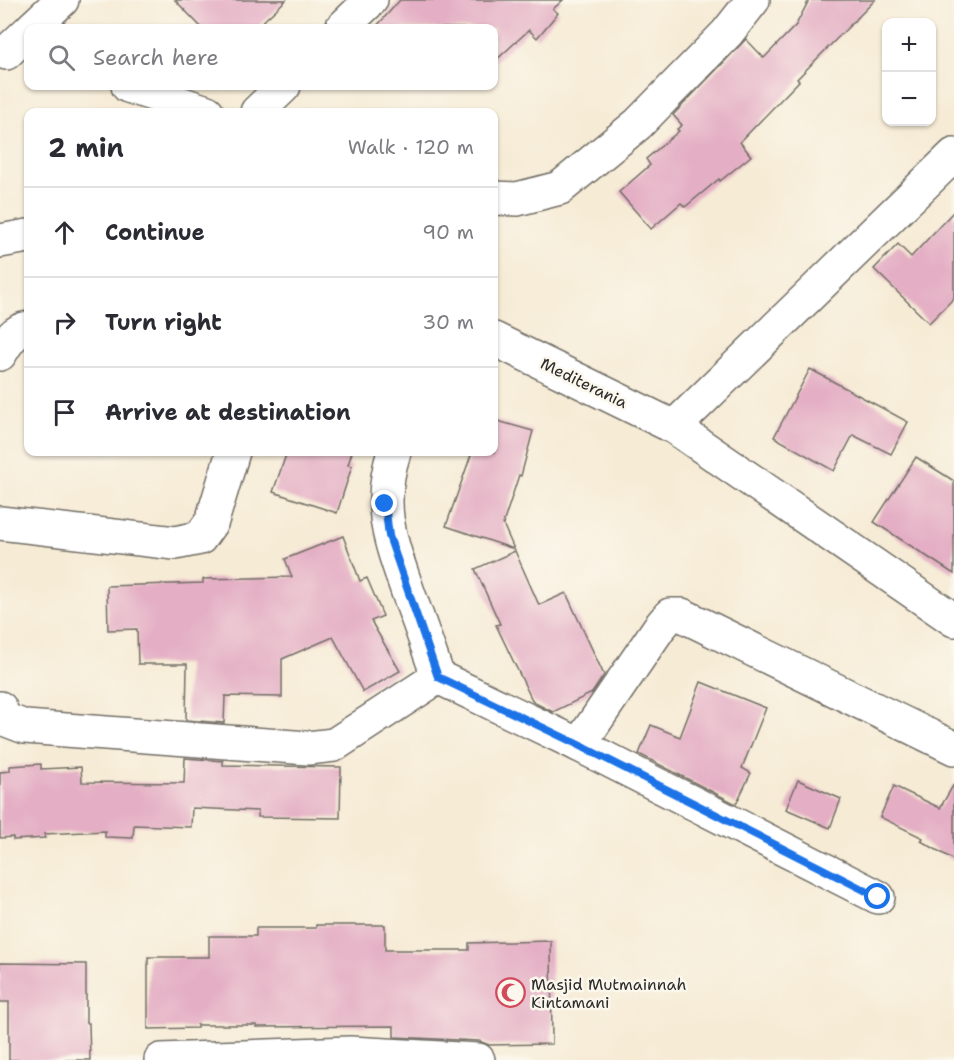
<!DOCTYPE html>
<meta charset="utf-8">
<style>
:root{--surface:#fff;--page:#f2f2f3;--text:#2b2b33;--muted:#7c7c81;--line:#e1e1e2}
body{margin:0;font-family:"Shantell Sans",sans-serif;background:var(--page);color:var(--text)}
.controls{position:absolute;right:18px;top:18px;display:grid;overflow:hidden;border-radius:12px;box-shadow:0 2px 4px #0004}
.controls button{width:54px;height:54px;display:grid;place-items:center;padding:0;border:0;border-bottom:2px solid var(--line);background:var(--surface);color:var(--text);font:30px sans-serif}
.stop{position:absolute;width:18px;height:18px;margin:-14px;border:4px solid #1a73e8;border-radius:50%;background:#fff}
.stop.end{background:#1a73e8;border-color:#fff;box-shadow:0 2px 6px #0008}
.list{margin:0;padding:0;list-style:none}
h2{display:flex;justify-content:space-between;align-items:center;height:78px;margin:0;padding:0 24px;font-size:26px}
h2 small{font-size:20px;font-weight:400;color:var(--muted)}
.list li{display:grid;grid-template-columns:39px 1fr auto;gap:18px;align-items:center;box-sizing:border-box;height:90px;padding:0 24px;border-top:2px solid var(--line)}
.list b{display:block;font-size:22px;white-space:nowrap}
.list em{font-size:20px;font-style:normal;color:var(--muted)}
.icon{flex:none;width:33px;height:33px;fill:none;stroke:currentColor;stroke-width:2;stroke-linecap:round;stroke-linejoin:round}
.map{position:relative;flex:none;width:954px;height:1060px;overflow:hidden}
.search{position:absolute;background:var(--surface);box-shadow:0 2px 4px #0004;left:24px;top:24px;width:474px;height:66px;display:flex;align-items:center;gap:15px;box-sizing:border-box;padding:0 21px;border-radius:12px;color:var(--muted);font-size:22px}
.panel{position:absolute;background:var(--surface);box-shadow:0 2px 4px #0004;left:24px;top:108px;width:474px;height:348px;border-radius:12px}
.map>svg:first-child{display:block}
</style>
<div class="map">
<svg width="954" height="1060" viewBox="0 0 954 1060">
<rect width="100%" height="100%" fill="#fbf7ec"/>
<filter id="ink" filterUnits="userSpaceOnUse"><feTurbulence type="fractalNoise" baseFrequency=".0167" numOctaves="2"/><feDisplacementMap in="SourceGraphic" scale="12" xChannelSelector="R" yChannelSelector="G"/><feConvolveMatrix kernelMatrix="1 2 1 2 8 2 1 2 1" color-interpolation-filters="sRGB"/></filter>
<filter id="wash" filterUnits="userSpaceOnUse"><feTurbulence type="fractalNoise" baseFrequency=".008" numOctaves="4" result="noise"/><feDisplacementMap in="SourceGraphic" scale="24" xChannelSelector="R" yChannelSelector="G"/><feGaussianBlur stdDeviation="1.35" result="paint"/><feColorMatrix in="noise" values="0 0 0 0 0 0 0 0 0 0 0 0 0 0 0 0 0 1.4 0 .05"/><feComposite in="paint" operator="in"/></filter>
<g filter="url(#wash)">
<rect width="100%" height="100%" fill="#f6ebd5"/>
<g id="blocks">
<g fill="#e4afc4">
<polygon points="175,0 286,0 256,28 202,28"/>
<polygon points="400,0 563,0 553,9 558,13 537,38 529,30 494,62 494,28 375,28"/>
<polygon points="809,0 875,0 797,79 799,81 740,142 751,156 720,181 719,179 685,207 681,203 651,229 619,192 650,165 646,159 679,131 677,129 682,125 673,115 746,39 764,58 796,25"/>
<polygon points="954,211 954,298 929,323 874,269 898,244 911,257"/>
<polygon points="810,369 908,422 891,454 853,435 834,471 774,437"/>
<polygon points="494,420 533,431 521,476 519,475 503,524 514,549 446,526 472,452 494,452"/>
<polygon points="287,452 352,452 348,465 352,466 337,513 273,492"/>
<polygon points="916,457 954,481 954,574 874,522"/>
<polygon points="343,536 360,581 367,578 383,616 371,621 400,671 363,692 333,637 282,659 282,697 225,696 224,723 186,720 187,664 138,664 137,629 108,630 107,586 203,583 203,579 292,577 285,559"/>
<polygon points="515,551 539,605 566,593 604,675 592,693 553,712 533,702 496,625 500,624 475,569"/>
<polygon points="701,682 766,708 742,768 751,773 736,804 639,754 651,725 680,737"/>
<polygon points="185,758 223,761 223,765 341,767 340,818 258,817 258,811 192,808 191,827 134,825 133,838 105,837 105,831 44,834 45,838 13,840 13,837 0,838 0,772 10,771 10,766 41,764 41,769 81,767 82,782 184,783"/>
<polygon points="798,780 841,799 830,828 786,809"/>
<polygon points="954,784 954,860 921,841 923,838 880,817 894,786 940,808"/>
<polygon points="316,925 385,925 385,950 469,950 469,943 551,941 552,1044 489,1045 479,1041 394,1037 394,1026 256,1027 256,1025 197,1025 197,1028 148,1029 148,957 209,957 209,936 256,936 256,928 316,928"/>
<polygon points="0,963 86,964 86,1023 89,1023 90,1060 9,1060 9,1002 0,1002"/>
</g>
</g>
</g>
<g filter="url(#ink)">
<use href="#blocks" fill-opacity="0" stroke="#726e66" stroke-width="1.5"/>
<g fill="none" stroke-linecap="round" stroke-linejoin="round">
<defs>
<g id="minor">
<polyline points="32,28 62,0"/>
<polyline points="342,28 371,0"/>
<polyline points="6,53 28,32"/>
<polyline points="128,86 207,112"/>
<polyline points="257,112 284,86"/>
<polyline points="954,155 674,427 954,620"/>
<polyline points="494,198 517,199 560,188 638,124 727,33 753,0"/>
<polyline points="0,241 28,236"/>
<polyline points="494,339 674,427"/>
<path d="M0,354C7,342 14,330 28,328"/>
<path d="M394,452C376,508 391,542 409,595C419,622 429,650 438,677L579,745L659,628L670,615H682L954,748"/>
<polyline points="0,523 175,543 200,538 212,521 233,452"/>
<polyline points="0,708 4,719 25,727 308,748 334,745 438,677"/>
<polyline points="579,745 878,897"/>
<polyline points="161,1060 350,1053 478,1060"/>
</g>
</defs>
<use href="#minor" stroke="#726e66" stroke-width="36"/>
<use href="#minor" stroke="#fff" stroke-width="33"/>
</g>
</g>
<g fill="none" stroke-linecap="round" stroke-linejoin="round" filter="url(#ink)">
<polyline stroke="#1a73e8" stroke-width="8" points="385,504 389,536 438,677 579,745 878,897"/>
</g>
<defs>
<symbol id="mosque-ring" viewBox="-11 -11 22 22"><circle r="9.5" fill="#fbf7ec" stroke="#d1495b" stroke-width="1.5"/><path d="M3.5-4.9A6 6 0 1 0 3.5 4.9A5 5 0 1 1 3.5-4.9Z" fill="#d1495b"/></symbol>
</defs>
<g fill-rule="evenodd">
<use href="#mosque-ring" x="494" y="976" width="33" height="33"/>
</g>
<g text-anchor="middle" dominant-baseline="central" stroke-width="5" stroke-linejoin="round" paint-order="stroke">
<g font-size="16" fill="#2b2b2b" stroke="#fbf7ec">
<text transform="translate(584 383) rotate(26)">Mediterania</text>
</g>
<g font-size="16" fill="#2b2b2b" stroke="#fbf7ec" text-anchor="start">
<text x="531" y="984">Masjid Mutmainnah<tspan x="531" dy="18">Kintamani</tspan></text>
</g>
</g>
</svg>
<div class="controls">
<button>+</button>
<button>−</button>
</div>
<div class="stop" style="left:878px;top:897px"></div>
<div class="stop end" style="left:385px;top:504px"></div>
<div class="search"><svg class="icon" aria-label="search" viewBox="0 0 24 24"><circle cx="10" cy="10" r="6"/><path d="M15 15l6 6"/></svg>Search here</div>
<section class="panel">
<h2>2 min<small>Walk · 120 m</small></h2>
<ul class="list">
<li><svg class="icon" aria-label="ahead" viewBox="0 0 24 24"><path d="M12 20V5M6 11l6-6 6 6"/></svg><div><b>Continue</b></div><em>90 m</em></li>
<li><svg class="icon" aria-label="right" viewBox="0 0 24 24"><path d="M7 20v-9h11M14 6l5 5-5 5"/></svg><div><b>Turn right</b></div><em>30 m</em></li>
<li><svg class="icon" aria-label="arrive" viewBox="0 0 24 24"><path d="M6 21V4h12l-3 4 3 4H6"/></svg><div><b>Arrive at destination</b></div></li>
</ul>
</section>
</div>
